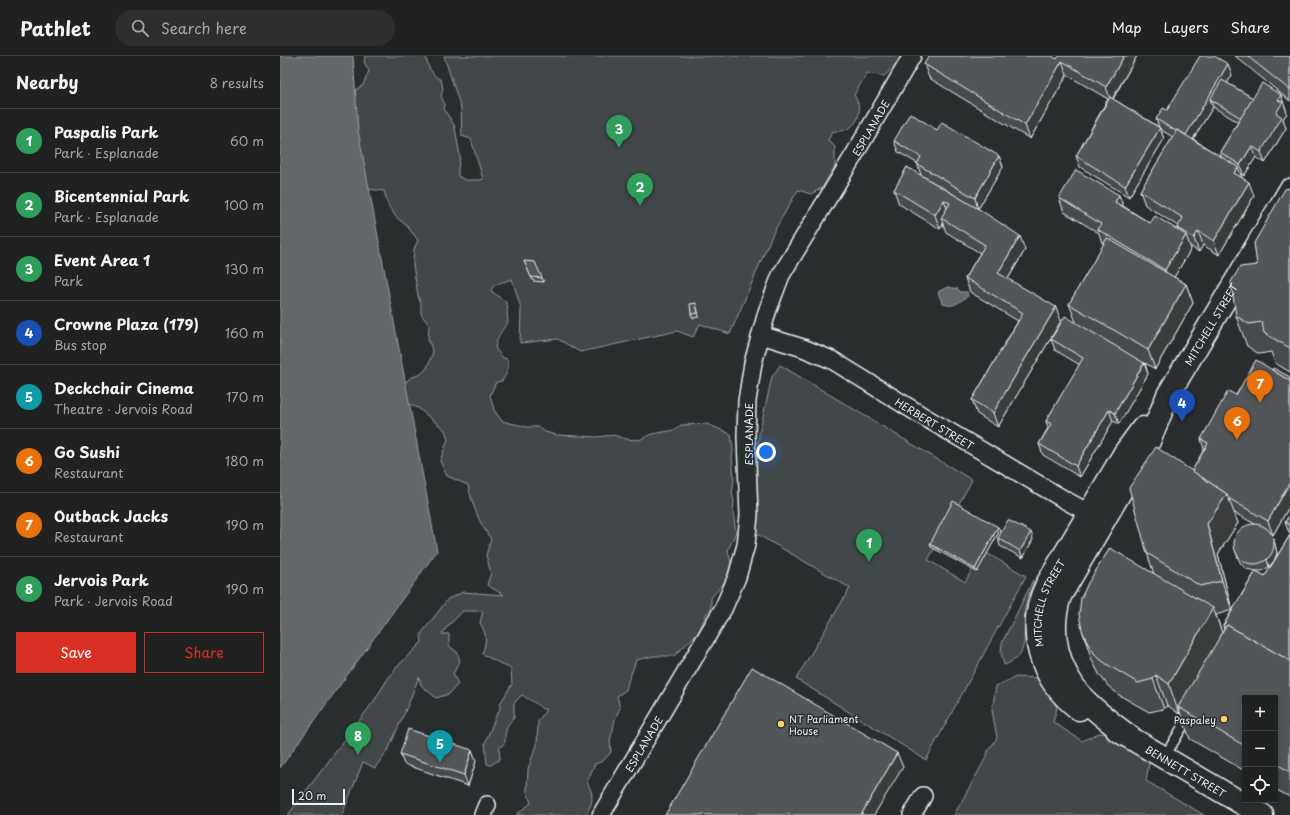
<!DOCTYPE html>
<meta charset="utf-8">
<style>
:root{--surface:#202222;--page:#2d2f2f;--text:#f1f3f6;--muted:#a2a4a5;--line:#3d3f40;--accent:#d93025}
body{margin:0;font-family:"Playpen Sans",sans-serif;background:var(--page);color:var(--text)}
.controls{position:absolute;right:12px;bottom:12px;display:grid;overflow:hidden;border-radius:0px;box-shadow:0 2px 6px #0003}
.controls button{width:36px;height:36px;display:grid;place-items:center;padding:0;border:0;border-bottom:1px solid var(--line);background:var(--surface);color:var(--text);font:20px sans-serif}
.scale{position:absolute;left:12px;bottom:10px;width:53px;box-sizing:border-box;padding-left:4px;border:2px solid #e8f1f8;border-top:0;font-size:11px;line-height:14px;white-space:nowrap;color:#e8f1f8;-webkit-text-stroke:3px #2a2d2e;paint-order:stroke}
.you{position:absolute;left:486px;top:396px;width:14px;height:14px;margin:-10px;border:3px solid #fff;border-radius:50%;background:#1a73e8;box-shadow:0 0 0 6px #1a73e833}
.badge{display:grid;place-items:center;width:26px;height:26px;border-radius:50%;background:var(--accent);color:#fff;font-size:13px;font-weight:700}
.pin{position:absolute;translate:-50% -33px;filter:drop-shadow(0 1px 2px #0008)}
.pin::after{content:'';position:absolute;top:21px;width:14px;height:12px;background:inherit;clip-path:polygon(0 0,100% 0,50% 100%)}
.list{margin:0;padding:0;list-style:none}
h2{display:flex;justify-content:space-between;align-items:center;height:52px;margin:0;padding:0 16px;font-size:17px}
h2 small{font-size:13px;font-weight:400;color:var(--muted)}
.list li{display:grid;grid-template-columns:26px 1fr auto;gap:12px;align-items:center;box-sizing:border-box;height:64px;padding:0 16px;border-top:1px solid var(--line)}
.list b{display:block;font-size:15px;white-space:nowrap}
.list p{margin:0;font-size:13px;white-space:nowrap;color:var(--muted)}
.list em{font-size:13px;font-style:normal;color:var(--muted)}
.actions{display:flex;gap:8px;padding:12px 16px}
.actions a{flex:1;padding:9px 0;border:1px solid var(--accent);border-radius:0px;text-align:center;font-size:14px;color:var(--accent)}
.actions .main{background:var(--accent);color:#fff}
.icon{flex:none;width:22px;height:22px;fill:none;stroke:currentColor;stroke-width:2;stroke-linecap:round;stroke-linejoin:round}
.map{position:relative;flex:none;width:1010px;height:759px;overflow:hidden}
header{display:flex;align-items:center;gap:24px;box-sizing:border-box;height:56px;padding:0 20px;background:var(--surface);border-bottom:1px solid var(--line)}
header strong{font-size:19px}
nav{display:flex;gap:22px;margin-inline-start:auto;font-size:14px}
.search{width:280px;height:36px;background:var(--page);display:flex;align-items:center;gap:10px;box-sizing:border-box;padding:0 14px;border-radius:22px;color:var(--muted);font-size:15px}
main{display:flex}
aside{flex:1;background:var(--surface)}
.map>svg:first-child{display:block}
</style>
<header>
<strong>Pathlet</strong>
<div class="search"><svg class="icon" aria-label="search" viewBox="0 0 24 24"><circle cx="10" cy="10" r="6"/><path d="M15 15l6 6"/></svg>Search here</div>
<nav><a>Map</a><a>Layers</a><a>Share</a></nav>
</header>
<main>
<aside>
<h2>Nearby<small>8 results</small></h2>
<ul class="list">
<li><span class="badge" style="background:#2e9e5b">1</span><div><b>Paspalis Park</b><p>Park · Esplanade</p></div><em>60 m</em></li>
<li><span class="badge" style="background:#2e9e5b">2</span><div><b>Bicentennial Park</b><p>Park · Esplanade</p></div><em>100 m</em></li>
<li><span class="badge" style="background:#2e9e5b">3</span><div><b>Event Area 1</b><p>Park</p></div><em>130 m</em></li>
<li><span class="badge" style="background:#1a4fb4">4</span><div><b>Crowne Plaza (179)</b><p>Bus stop</p></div><em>160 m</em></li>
<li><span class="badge" style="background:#0f9aa8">5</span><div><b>Deckchair Cinema</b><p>Theatre · Jervois Road</p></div><em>170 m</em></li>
<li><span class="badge" style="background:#e8710a">6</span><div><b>Go Sushi</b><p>Restaurant</p></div><em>180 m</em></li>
<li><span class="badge" style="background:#e8710a">7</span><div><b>Outback Jacks</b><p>Restaurant</p></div><em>190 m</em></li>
<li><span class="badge" style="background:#2e9e5b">8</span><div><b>Jervois Park</b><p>Park · Jervois Road</p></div><em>190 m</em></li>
</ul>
<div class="actions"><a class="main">Save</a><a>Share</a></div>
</aside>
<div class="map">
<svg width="1010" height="759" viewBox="0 0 1010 759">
<rect width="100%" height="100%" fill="#2a2d2e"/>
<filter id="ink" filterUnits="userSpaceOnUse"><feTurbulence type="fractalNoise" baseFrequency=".025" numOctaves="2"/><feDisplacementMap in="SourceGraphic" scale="8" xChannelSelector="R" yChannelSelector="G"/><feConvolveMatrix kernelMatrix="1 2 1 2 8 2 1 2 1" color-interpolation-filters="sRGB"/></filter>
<g filter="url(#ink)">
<g fill="#424648" stroke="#959ca0">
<path d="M85,0H145L149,12L155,20L161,24L163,32L161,40L165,49L164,53L174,69L176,77L180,101L178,112V120L185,124H201L203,123L191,83L182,80L181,52L164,0H621L612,13L604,20L587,17L574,39C576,42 578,47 579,51C581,67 568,77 553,75L548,84L555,91V110L542,132L531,138L518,134L493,177L450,278L420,268L413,281L397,275L300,296L278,283L240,287L241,252L232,223C231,223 217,228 215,229C213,230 212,233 211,235C216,238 219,242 225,245L228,251L227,254L228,267C221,274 217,282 215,292L223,302L227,303C230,312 227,317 222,325L216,326L210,339L214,354L222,365L247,371H259L265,376L277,379L317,381L333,379L346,383L359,384L372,378L395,374L401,369L427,368L451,378L453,395L452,402L454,423L452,438L454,445L453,457L456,476L448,494L451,507L446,524L431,542V552L427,557L418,577L394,600H374L356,604C353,615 348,623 346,634L337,640L340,652L335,663L333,674L330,684L331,696L323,705L315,708L307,726C314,739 314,747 305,759H236L251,747L247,736L248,713L254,696L257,690L258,665L267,653H262C256,646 249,644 242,639L234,647V662C226,670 225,675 225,686L219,693L220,703L211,709L207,708L205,687L216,660L220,653V648L232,628L231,613L202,598C207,584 207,579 200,567L203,555H183L168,570L162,578H169V590L177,596L180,605L173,618L178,628L169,638L156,642L141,629L139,621L127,651L109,692L95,712L83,706L62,759H8L94,645L107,624L116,612L142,586L141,578L168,543L183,536L224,539L207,529L211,517L206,499L211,483C199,467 192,448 188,429L167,420L160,405L168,383L165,374L138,352L123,345L121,331L130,322L141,318L147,312L153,296L148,283L149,269L141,258V248L138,240L133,209L134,193L138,184L127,170L116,161L108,149L104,135L80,132L71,37L83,29L89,15L84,6Z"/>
<polygon points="500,309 692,424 648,504 685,526 703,495 746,520 646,704 516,623 570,532 472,475 479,378 492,321"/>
<path d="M753,524L754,525C751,534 746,543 745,552C742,576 752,600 724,609L721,596L722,587Z"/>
<polygon points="736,621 758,622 768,633 777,652 773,666 802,685 819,677 837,679 861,692 869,707 866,725 924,759 674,759 707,700 708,695 717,682 712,654 716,630"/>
</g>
<g fill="#63686b" stroke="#989fa3">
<polygon points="0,0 73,0 78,74 157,495 0,712"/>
<path d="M667,231L678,233L680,236H687L688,240C679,246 673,253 662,247L658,236Z"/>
</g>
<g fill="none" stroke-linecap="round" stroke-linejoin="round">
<defs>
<polyline id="lane" points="884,702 910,658"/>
<g id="street">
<path id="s1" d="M481,279L523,292L552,304L641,359L785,444L809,457"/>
<polyline points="203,759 207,749"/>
<path id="s2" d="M321,759L443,553L457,521L466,489L469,459L466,381L467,345L473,307L487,256L501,219L574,99L632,0"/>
<polyline points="632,759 643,740"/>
</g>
<g id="secondary">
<path id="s3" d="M799,653C759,623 745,573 767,528L844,398L863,372"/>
<path id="s4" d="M837,674L982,759"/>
<path id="s5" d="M850,681C834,669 817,657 803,642C778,614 768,577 780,540L867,390L888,339L1010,134"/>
</g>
</defs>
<use href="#lane" stroke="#e8f1f8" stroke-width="12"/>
<use href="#street" stroke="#e8f1f8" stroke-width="20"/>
<use href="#secondary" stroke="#e8f1f8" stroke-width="25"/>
<use href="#lane" stroke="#2a2d2e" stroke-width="9"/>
<use href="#street" stroke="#2a2d2e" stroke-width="17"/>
<use href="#secondary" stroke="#2a2d2e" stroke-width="22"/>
</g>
<g fill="#474b4d" stroke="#e8f1f8" fill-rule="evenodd">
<path d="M857,0L833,43L879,71L876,63L887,54L952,19L947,27L973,42L1005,50L1007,57L1003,63L1006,72L985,107L976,101L964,120L960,117L962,122L974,140L939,199L923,189L919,196L910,190L911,193L894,221L906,228L913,247L875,313L865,307L868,318L839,368L833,365L800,421L763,399L759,388L768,372L766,365L800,309L775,294L771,283L796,266L789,248L824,188L822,187L819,177L784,156L779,142L839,139L843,150L870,167L898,174L897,172L898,170L865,149L860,135L893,81L881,74L884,83L849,141L800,111L796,100L828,43L787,19L750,83L649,22L644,8ZM933,51L958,66L940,96L941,101L913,83Z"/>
<polygon points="954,0 1010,0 1010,45 955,0"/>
<polygon points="657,74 719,100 723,111 698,153 641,119 637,107 618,96 614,85"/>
<polygon points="627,111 745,194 728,223 781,265 718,371 697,358 692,344 738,265 690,236 685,222 700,197 666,176 663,168 660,173 619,148 614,134"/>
<polygon points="1010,132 1010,316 995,307 991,296 979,298 967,290 956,260 977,209"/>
<polygon points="244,205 262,222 264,226 253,225"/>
<polygon points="417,251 419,261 413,262 411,258"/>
<path d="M992,314L1010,321V449L993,479L990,477L995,488L997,497L994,505L1010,479V741L995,733V642H965V715L910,683L900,656L899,658L887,649L884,653L869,656L839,639L828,630L819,618L812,604L802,574L874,518L867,497L924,393L921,383L956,339ZM953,456L975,468L955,494L958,502L961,508L967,513L976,515L952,554L938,498L958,467ZM994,505L985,520L976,515H982L989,511ZM952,554L943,570L944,574L942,577L936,559Z"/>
<polygon points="1010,458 1010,478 1009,477 1005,466"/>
<polygon points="720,474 697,516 651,491 650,488"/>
<polygon points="718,482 753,483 743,502 720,490"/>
<polygon points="192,694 196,705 188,730 124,708 120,698"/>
</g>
<g fill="#3a3d3e" stroke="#e8f1f8">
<polygon points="844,0 857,0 831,45 826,31"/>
<polygon points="782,5 787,19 750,83 745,69"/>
<polygon points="948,8 952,19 935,47 930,43 933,51 908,91 905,80"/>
<polygon points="1001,39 1007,57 1003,63 1006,72 985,107 981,96 996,57 998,44"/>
<polygon points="880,72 884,83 849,141 845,130"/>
<polygon points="972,90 976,101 964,120 960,109"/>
<polygon points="719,100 723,111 698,153 695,142"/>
<polygon points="958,111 963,125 954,117"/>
<polygon points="969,126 974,140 939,199 934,185"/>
<polygon points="839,139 844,153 835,146"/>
<polygon points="664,144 669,158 661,162 663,168 660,173 655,159"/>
<polygon points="918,175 923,189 919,196 914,182"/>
<polygon points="906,179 911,193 890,228 885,214"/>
<polygon points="740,180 745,194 723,231 718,217"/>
<polygon points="906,228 913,247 875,313 868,294"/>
<polygon points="776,251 781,265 718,371 713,357"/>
<polygon points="864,307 868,318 839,368 835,357"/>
<polygon points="829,354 833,365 800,421 796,410"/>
<polygon points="1010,426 1010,449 993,479 988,465"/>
<polygon points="947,438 958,467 938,498 952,554 942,525 927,468"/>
<polygon points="718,471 720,474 697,516 695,513"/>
<polygon points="751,476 753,483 743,502 740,495"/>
<polygon points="993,481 995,488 997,497 994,505 989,511 987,504"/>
<polygon points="933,552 944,582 898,651 900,656 899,658 889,628"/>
<polygon points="876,619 887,649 884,653 873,623"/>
<polygon points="192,694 196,705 188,730 184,719"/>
<polygon points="617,697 623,711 594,759 581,759"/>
</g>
<g fill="#535759" stroke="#e8f1f8">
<polygon points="649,0 772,0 777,3 779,0 844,0 826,31 782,5 745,69 644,8"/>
<polygon points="920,0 934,0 948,8 906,79 897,74 896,75 876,63 883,52 887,54"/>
<polygon points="967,0 1010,0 1010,34"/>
<polygon points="942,24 973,42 961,62 930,43"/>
<polygon points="982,27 1001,39 998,44 1003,46 996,57 1002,61 981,96 972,90 960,109 940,96"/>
<polygon points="830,41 880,72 845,130 796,100"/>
<polygon points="630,57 657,74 662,66 719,100 695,142 637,108 641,101 614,85"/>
<polygon points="897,74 958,111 954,117 969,126 934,185 918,175 914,182 897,172 903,162 860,135"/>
<polygon points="627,111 702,155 740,180 718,217 776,251 713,357 692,344 743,257 685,222 705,189 661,162 670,147 664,144 655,159 614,134"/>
<polygon points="796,114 839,139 835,146 870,167 875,160 906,179 885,214 817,173 821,168 779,142"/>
<polygon points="1010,132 1010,292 984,277 982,266 969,268 956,260 951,226 960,211 977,209 974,187 1005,133"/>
<polygon points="827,182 906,228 868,294 789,248"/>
<polygon points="244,205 255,206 262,222 251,221"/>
<polygon points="416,247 418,257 411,258 410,248"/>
<polygon points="785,260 864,307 835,357 829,354 796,410 759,388 771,368 766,365 803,302 771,283"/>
<polygon points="976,304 1010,325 1010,426 988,465 948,442 947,438 912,415 928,387 921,383 948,335 956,339"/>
<polygon points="993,312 1010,321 1010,325 992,314"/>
<polygon points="876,391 947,438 927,468 942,525 920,530 867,497 849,432"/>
<polygon points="673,445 718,471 695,513 650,488"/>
<polygon points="1010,458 1010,469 1005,466"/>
<polygon points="728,464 751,476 740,495 718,482"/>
<circle cx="974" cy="488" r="20"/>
<polygon points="1010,479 1010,605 947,569 946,572 943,570 976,515 985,520"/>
<polygon points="830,492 933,552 889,628 876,619 873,623 858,627 828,609 817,601 808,588 802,574 799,558 801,542 808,527"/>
<polygon points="947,569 1010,605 1010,716 995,707 995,642 965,642 965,690 898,651"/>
<polygon points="472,611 617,697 581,759 385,759"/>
<polygon points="128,673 192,694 184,719 120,698"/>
</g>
</g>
<g fill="#ffd166" stroke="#2a2d2e" stroke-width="1.5">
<circle cx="944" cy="663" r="4"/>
<circle cx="501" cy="668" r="4"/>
</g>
<g text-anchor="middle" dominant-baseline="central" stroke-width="3" stroke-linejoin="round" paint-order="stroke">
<g font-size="10" fill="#e8f1f8" stroke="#2a2d2e">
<text stroke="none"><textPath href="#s2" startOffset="755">ESPLANADE</textPath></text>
<text stroke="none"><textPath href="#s5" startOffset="482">MITCHELL STREET</textPath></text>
<text stroke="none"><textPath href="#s1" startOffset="196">HERBERT STREET</textPath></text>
<text transform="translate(468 378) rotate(-90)">ESPLANADE</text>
<text stroke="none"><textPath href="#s3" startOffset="122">MITCHELL STREET</textPath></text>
<text stroke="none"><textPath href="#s2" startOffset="83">ESPLANADE</textPath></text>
<text stroke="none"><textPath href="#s4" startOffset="80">BENNETT STREET</textPath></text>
</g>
<g font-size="10" fill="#e8f1f8" stroke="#2a2d2e" text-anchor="start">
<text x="509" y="662">NT Parliament<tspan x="509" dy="12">House</tspan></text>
<text x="936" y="663" text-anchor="end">Paspaley</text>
</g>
</g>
</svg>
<div class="controls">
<button>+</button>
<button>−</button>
<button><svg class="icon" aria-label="locate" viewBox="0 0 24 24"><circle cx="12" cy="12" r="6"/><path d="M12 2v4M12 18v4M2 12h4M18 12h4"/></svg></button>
</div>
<div class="scale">20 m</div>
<div class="you"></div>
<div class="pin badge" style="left:589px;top:506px;background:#2e9e5b">1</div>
<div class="pin badge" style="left:360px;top:150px;background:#2e9e5b">2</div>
<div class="pin badge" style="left:339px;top:92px;background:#2e9e5b">3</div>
<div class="pin badge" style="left:902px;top:366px;background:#1a4fb4">4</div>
<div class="pin badge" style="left:160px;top:707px;background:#0f9aa8">5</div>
<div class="pin badge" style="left:957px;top:384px;background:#e8710a">6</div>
<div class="pin badge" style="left:980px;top:347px;background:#e8710a">7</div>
<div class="pin badge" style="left:78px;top:699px;background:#2e9e5b">8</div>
</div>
</main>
